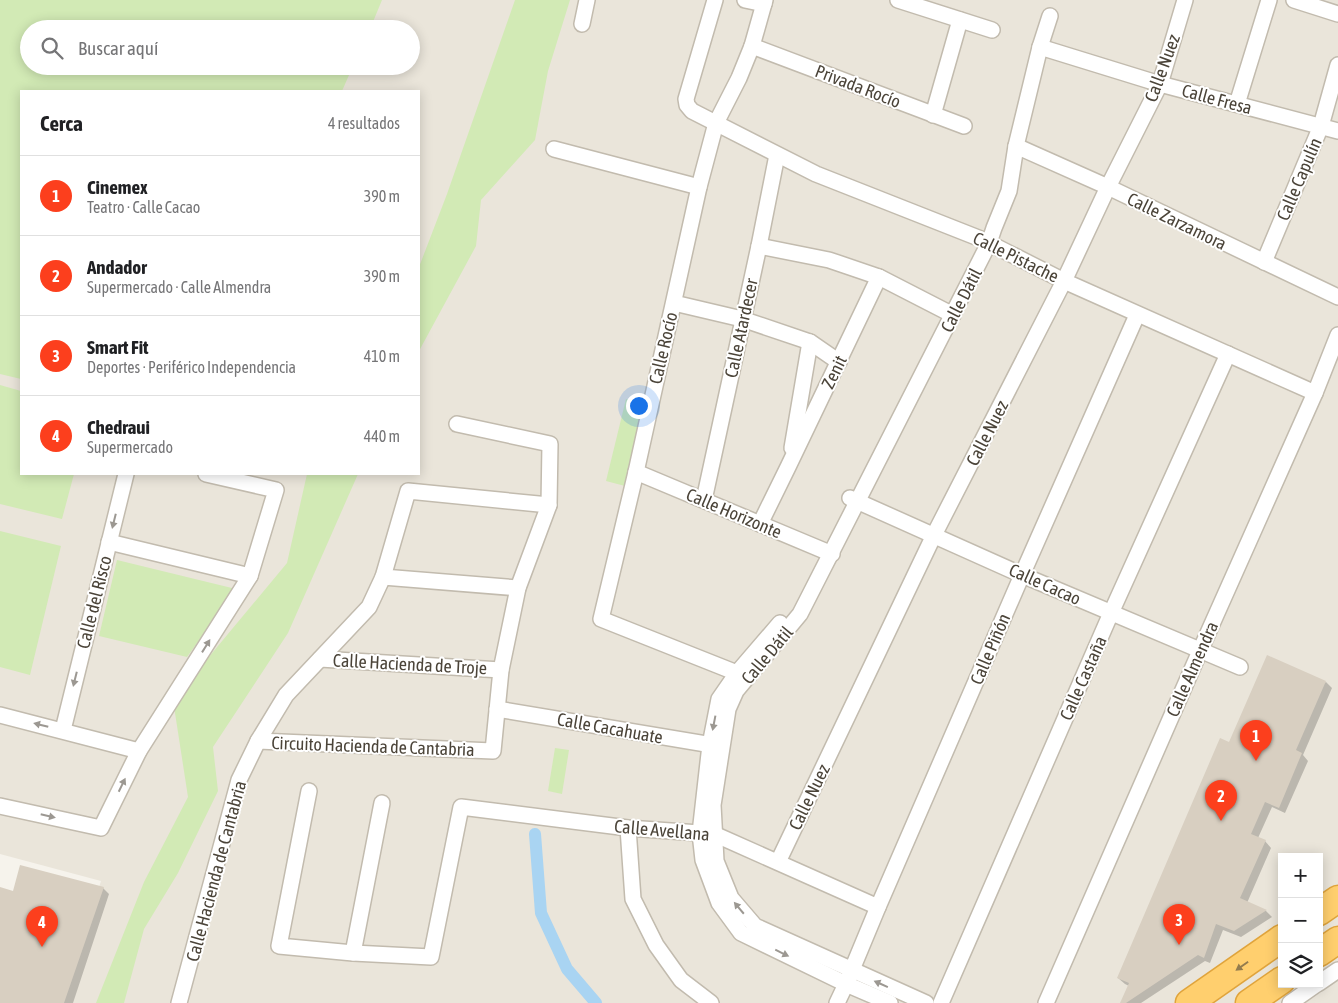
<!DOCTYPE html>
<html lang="es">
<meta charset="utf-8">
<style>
:root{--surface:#fff;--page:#f6f6f6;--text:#202124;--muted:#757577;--line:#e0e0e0;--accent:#fc3f1d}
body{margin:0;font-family:"Asap Condensed",sans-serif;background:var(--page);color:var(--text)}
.controls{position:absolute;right:15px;bottom:15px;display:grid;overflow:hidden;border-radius:0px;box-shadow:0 2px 12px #0003}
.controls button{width:45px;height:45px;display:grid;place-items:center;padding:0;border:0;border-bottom:1px solid var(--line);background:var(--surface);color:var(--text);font:25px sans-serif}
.you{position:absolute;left:638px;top:405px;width:18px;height:18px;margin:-12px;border:4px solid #fff;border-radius:50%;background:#1a73e8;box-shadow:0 0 0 8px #1a73e833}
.badge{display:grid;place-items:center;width:32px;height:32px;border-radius:50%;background:var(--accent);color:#fff;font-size:16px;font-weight:700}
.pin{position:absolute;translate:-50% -41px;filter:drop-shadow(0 1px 2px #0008)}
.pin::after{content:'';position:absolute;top:26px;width:18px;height:15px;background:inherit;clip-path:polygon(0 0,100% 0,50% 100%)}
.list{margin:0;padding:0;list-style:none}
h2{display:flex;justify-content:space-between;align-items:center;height:65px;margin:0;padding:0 20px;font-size:21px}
h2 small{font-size:16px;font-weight:400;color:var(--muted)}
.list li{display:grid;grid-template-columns:32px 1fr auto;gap:15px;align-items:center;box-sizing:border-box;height:80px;padding:0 20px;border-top:1px solid var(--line)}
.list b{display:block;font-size:19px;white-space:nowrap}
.list p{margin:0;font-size:16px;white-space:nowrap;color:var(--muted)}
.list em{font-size:16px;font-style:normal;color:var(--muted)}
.icon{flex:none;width:28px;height:28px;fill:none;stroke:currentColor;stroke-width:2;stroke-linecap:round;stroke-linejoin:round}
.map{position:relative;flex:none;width:1338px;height:1003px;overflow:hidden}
.search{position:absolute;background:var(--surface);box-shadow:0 2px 12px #0003;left:20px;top:20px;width:400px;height:55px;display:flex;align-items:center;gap:12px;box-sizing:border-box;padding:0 18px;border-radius:28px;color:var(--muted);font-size:19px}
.panel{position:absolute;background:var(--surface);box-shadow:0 2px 12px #0003;left:20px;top:90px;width:400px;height:385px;border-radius:0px}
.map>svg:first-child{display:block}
</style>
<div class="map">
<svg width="1338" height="1003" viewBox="0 0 1338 1003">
<rect width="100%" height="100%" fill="#f6f3ec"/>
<path fill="#eae5da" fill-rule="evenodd" d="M0,0H1338V1003H63L101,881L0,854ZM29,29H411V66H29ZM21,91H419V474H21ZM1282,857H1319V984H1282Z"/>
<g fill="#d2eab5">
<polygon points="0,0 382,0 370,29 29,29 29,66 353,66 342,91 21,91 21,379 0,374"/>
<polygon points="515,0 570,0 548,71 535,140 481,200 476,246 419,351 419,267 447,194"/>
<polygon points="0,385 21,391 21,474 74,474 62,519 0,504"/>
<polygon points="626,399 645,404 625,486 606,481"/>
<polygon points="307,474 358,474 288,633 213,747 218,791 178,873 144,929 124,1003 96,1003 144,882 188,797 173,700 287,563"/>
<polygon points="0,531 61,546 30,675 0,667"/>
<polygon points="117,560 236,589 187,657 99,636"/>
<polygon points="555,748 569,750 562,794 548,791"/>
</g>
<g fill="#0003">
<polygon points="1326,682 1332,688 1303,755 1308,761 1285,813 1272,807 1258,838 1265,841 1271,848 1247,903 1266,911 1272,917 1241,937 1223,930 1210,963 1205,961 1141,1003 1121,1003 1129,986 1125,984 1118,978 1230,744"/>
<polygon points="103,888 109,894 73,1003 0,1003 0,889 14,892"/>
</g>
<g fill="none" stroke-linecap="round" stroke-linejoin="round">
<polyline stroke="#a9d4f2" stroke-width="12" points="535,834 541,913 567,969 596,1003"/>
</g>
<g fill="#d8cfc1">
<polygon points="1267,655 1326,681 1296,750 1302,753 1279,808 1265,802 1251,834 1266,840 1240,898 1267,910 1234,931 1216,924 1204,958 1198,955 1126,1003 1120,1003 1129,983 1117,978 1220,738 1229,742"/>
<polygon points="20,865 104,887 64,1003 0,1003 0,887 13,891"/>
</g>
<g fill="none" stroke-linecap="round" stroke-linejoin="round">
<defs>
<g id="street">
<polyline points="715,0 686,99 687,105 692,111 816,174 981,239 1064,281 1315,393"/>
<polyline points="745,0 764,4"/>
<polyline points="898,0 992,30"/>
<polyline points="1294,0 1338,14"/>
<polyline points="582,24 587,0"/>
<polyline points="752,46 964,126"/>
<polyline points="1040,47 1160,84 1338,131"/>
<polyline points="1237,104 1269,0"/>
<polyline points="933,115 960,20"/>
<polyline points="1016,146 1108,187 1338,297"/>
<polyline points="554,149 699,187"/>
<polyline points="759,246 829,260 879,277 953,315"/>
<polyline points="1264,262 1321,126 1338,65"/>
<polyline points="674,303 742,319 810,342 839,362"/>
<polyline points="792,448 810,342"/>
<polyline points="636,472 832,554"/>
<polyline points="850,498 1022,575 1240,667"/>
<polyline points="704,500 759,246 777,155"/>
<polyline points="760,524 788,467 879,277"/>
<polyline points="109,542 250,576"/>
<polyline points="383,577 518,588"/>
<polyline points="780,623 737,673 719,699 710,745 700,833 703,860 719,903 741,933 846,984 890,1003"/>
<polyline points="320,659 501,670"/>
<polyline points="737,673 601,619 636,472 699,187 716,123 739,78 752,46 765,0"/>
<polyline points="497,709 718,746"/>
<polyline points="0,715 139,751"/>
<polyline points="63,730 126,474"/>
<polyline points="258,741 493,751 501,670 518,588 549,505 550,444 457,424"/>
<polyline points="309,791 279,946 353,953 431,957 461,807 628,828 714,834 878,907"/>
<polyline points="0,806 101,828 139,751 250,576 276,490 206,474"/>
<polyline points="628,828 633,899 656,945 681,980 711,1003"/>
<polyline points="778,862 934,535 1064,281 1108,187 1160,84 1185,0"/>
<polyline points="353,953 382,803"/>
<polyline points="1319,983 1338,970"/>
<polyline points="179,1003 239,780 258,741 286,695 369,607 383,577 408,491 549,505"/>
<polyline points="837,1003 846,984 878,907 1022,575 1137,315"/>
<polyline points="926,1003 755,926 731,898 716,861 713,805 728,709 736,691 800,614 989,243 994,228 1009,191 1016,146 1040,47 1050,16"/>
<polyline points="941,1003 1111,613 1228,354"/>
<polyline points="1046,1003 1200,651 1315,393 1338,335"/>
<polyline points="1290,1003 1317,984"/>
</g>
<g id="highway">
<polyline points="1319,912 1338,899"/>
<polyline points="1319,953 1338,940"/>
<polyline points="1189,1003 1282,938"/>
<polyline points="1249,1003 1282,980"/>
</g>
</defs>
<use href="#street" stroke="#c2bbae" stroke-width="18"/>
<use href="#highway" stroke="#e0a43c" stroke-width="29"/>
<use href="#street" stroke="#fff" stroke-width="15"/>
<use href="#highway" stroke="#ffcf6e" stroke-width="26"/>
</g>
<defs><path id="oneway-solid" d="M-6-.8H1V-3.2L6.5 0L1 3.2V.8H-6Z" transform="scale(1.25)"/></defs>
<g fill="#9c9892">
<use href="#oneway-solid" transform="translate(114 521) rotate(104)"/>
<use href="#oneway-solid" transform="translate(206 646) rotate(-58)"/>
<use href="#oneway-solid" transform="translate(75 679) rotate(104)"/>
<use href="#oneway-solid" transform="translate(714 723) rotate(101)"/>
<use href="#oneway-solid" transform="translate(41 725) rotate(-166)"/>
<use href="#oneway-solid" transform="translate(122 785) rotate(-64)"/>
<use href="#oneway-solid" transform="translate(48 816) rotate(13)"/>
<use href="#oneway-solid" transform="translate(739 908) rotate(-130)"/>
<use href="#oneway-solid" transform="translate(782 953) rotate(26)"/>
<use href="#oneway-solid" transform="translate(881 984) rotate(-156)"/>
</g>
<use fill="#937c4e" href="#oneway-solid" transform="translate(1242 966) rotate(145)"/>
<g text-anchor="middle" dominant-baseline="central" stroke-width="4" stroke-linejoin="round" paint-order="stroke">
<g font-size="18" fill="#4b4439" stroke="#fff">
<text transform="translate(1162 68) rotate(-70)">Calle Nuez</text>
<text transform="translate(858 86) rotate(21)">Privada Rocío</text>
<text transform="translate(1217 99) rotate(15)">Calle Fresa</text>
<text transform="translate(1299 179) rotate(-67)">Calle Capulín</text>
<text transform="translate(1177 221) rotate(26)">Calle Zarzamora</text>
<text transform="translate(1016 257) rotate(26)">Calle Pistache</text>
<text transform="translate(961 300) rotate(-63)">Calle Dátil</text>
<text transform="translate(741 328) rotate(-78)">Calle Atardecer</text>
<text transform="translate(663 348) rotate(-77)">Calle Rocío</text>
<text transform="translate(834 372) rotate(-64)">Zenit</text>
<text transform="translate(987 433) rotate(-63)">Calle Nuez</text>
<text transform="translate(734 513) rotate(23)">Calle Horizonte</text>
<text transform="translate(1045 584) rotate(24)">Calle Cacao</text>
<text transform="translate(94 602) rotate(-76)">Calle del Risco</text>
<text transform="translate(990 649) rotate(-67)">Calle Piñón</text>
<text transform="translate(767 655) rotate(-50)">Calle Dátil</text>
<text transform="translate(410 664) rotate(3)">Calle Hacienda de Troje</text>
<text transform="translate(1192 669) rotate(-66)">Calle Almendra</text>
<text transform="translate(1083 678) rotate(-66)">Calle Castaña</text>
<text transform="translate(610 728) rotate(10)">Calle Cacahuate</text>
<text transform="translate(373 746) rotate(2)">Circuito Hacienda de Cantabria</text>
<text transform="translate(809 797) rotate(-64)">Calle Nuez</text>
<text transform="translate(662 830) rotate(5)">Calle Avellana</text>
<text transform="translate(216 871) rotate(-75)">Calle Hacienda de Cantabria</text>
</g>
</g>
</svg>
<div class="controls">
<button>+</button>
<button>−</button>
<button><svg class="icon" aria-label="layers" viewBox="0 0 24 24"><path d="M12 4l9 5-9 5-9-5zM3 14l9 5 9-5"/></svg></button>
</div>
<div class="you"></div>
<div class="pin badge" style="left:1256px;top:761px">1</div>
<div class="pin badge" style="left:1221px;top:821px">2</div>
<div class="pin badge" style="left:1179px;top:945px">3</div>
<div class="pin badge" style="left:42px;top:947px">4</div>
<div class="search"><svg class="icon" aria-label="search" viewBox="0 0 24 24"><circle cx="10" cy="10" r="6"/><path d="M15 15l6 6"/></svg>Buscar aquí</div>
<section class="panel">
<h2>Cerca<small>4 resultados</small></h2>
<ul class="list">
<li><span class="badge">1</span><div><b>Cinemex</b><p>Teatro · Calle Cacao</p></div><em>390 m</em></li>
<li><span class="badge">2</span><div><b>Andador</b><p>Supermercado · Calle Almendra</p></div><em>390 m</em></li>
<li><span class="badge">3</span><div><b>Smart Fit</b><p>Deportes · Periférico Independencia</p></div><em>410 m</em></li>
<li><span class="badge">4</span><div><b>Chedraui</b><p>Supermercado</p></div><em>440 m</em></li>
</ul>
</section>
</div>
